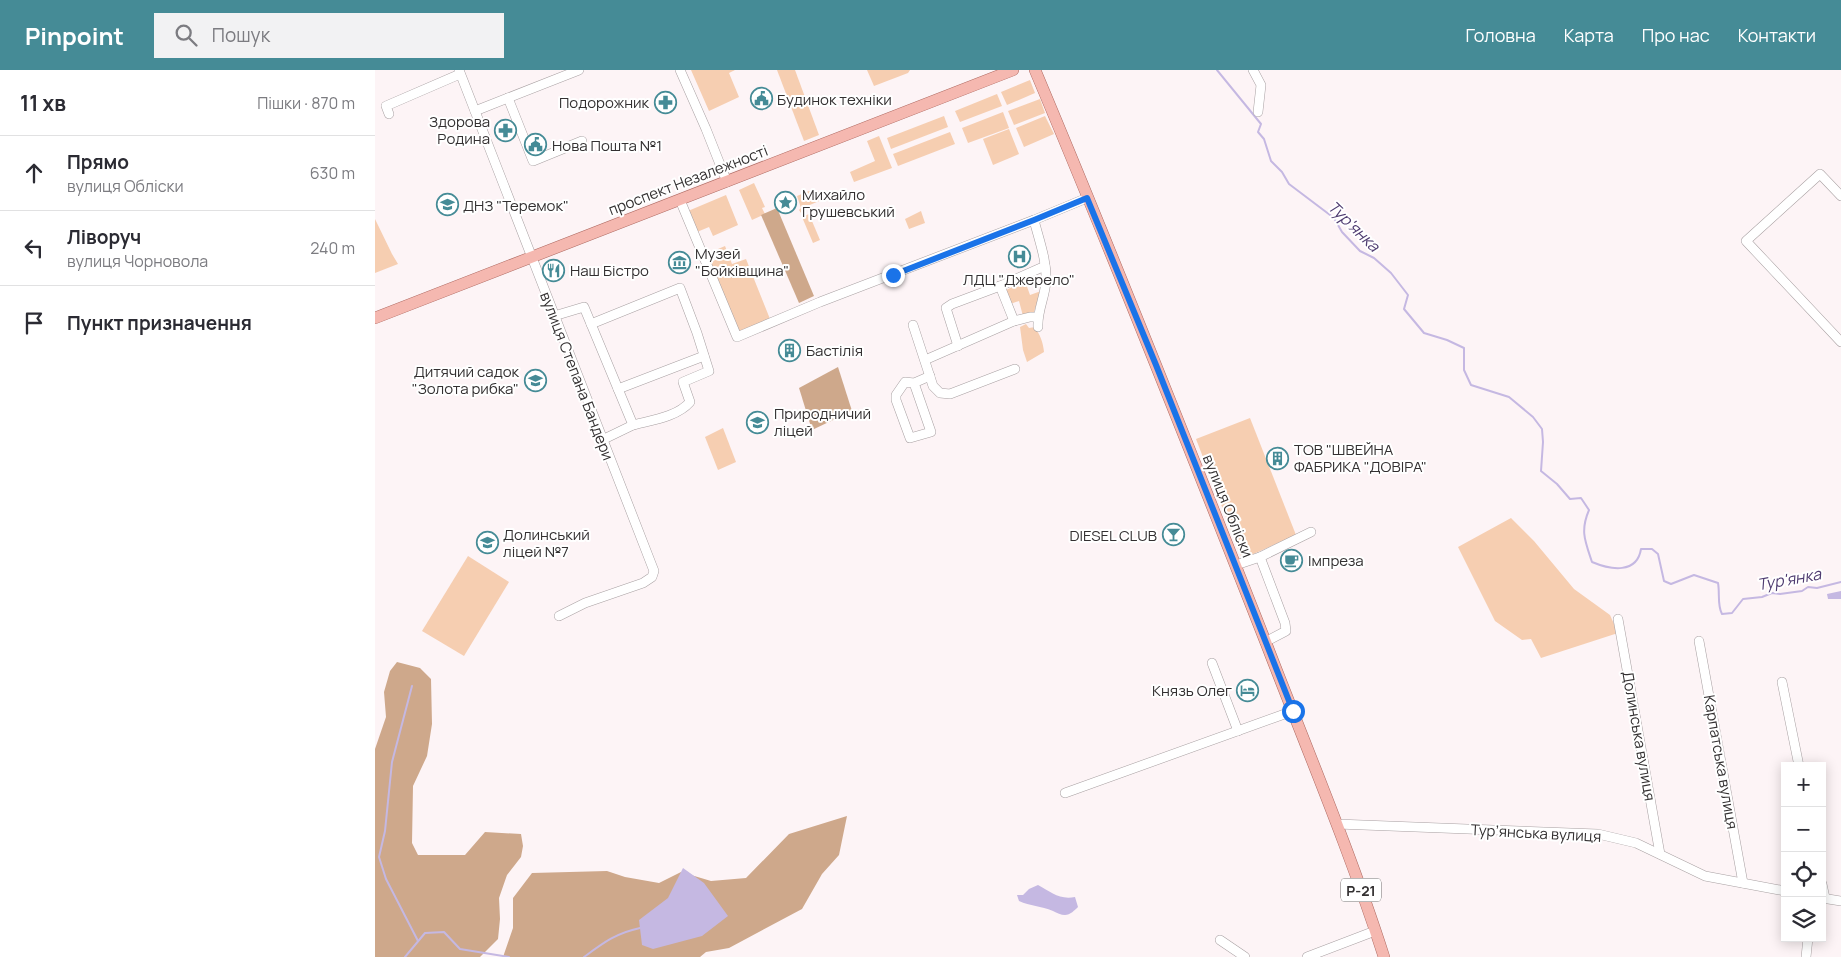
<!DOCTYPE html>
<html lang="uk">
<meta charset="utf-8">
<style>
:root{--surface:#fff;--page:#f2f2f3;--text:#2b2b33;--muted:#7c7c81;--line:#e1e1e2;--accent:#458b96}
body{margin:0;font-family:Manrope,sans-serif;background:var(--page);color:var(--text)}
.controls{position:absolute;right:15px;bottom:15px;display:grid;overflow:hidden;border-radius:0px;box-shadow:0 2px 12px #0003}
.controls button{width:45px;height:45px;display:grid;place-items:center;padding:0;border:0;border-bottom:1px solid var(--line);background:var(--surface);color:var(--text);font:25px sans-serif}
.stop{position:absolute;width:15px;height:15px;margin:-11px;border:4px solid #1a73e8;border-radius:50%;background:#fff}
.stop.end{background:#1a73e8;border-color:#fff;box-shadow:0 1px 5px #0008}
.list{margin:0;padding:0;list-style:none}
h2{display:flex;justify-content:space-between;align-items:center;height:65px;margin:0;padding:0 20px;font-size:21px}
h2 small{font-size:16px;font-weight:400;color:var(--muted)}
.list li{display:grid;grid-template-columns:32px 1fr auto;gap:15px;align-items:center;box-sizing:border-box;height:75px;padding:0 20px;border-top:1px solid var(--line)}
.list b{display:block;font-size:19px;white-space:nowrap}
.list p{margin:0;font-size:16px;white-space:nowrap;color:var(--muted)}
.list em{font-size:16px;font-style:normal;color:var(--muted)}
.icon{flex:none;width:28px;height:28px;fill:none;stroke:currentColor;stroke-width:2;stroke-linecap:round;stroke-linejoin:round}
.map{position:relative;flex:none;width:1466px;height:887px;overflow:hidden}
header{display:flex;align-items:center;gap:30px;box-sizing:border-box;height:70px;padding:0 25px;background:var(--accent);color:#fff}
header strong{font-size:24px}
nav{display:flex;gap:28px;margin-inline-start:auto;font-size:18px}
.search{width:350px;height:45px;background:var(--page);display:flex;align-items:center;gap:12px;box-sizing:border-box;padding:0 18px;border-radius:0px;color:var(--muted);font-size:19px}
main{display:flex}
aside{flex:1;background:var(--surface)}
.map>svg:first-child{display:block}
</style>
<header>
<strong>Pinpoint</strong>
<div class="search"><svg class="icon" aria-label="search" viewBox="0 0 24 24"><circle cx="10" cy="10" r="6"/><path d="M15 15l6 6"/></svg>Пошук</div>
<nav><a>Головна</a><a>Карта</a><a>Про нас</a><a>Контакти</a></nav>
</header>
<main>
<aside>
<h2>11 хв<small>Пішки · 870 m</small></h2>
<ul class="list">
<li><svg class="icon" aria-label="ahead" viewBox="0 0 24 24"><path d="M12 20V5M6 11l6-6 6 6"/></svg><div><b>Прямо</b><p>вулиця Обліски</p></div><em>630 m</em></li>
<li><svg class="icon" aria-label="left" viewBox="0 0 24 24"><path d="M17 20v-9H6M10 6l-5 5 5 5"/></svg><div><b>Ліворуч</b><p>вулиця Чорновола</p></div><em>240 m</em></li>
<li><svg class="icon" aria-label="arrive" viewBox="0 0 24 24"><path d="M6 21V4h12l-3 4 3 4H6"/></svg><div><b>Пункт призначення</b></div></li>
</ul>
</aside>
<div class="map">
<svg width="1466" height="887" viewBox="0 0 1466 887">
<rect width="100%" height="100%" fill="#fdf4f6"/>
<g fill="#f6ceb1">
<polygon points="316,0 360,0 354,3 364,27 334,41"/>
<polygon points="402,0 420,0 444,65 429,71"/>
<polygon points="492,0 535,0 533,3 499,16"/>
<polygon points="655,10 660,23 632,35 626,22"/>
<polygon points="622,24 627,36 585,52 580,41"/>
<polygon points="665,29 670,43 639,55 633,41"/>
<polygon points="628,42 634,58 593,73 587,58"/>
<polygon points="569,46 573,57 516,79 512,68"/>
<polygon points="670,46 679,64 649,77 641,58"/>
<polygon points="634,59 644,84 618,95 608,69"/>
<polygon points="575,62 580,74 523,96 518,84"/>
<polygon points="504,66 517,98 479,112 475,102 500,91 492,71"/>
<polygon points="379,113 390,137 387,138 390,144 377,150 364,120"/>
<polygon points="434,121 455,122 456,126 430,137 431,141 426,143 424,140 426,138 422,126"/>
<polygon points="351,125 363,155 338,166 334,157 322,162 313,141"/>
<polygon points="546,141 550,153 534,159 530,149"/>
<polygon points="434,144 445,170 438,173 427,147"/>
<polygon points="0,149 17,184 23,194 0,203"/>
<polygon points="350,176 357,194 371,189 395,249 363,263 334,193 347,187 343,179"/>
<polygon points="650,211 655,225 666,221 659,242 648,246 644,231 635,234 631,220"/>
<path d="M651,254L654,258L660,257C665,265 668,272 669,282L652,292L648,280L645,257Z"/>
<polygon points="875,348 921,465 867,489 821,369"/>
<polygon points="348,358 361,392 343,400 330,367"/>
<polygon points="1136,448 1159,471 1199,519 1235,545 1243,563 1166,588 1156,569 1147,570 1120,551 1083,477"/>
<polygon points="93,486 134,512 89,586 47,561"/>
</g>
<g fill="#cea88b">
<polygon points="402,138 439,226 424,233 386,145"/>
<polygon points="463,297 477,341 437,360 424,318"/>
<polygon points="22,592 45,598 56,609 57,654 52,686 38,716 37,773 43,785 90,785 110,762 146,764 148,776 146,787 132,805 124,828 125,849 123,869 105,887 0,887 0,679 11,647 9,622 15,601"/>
<polygon points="472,746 464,785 447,804 427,839 354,878 331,882 325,887 128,887 138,858 138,828 157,803 232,801 250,807 284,813 306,802 336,811 371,808 414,764"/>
</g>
<g fill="#c5b8e2">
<polygon points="1466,521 1466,529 1453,529 1452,524"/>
<polygon points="308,798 329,813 353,846 327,866 278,879 267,875 264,850 293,828"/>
<path d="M663,815C676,822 684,830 700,827L703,837C700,840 695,845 690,845C686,845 682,843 678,841C666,836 655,836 644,831L642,825H648L654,819Z"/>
</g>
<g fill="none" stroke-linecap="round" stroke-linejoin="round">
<g stroke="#c5b8e2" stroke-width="2">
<path d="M842,0L886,54L883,62L889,69L896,91L907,102L914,114L959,148L967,162L985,181L999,188L1016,203L1033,225L1029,239L1049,263L1072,270L1089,278V300L1096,315L1134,327L1158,347L1167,359L1168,372L1166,401L1182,414L1195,429L1206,428L1214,440C1205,461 1210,471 1217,492C1236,500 1262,504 1266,479H1277L1283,484L1289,511L1296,514L1319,505L1343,513C1345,523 1342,535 1347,544L1357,543L1368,529L1387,527L1397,523L1405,524L1427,521L1433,517L1442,518L1466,512"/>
<polyline points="37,616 17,692 10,761 4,787 11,809 43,871"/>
<polyline points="30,887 50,863 69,862 85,879 134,887"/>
<path d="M209,887C228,873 241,863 265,858"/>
</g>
<defs>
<g id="minor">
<polyline points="84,0 279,501 277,507 268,513 210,533 184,546"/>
<polyline points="305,0 331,59 352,112"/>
<polyline points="878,0 886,15 883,42"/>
<polyline points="133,28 158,91 207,71"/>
<polyline points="100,41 204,0"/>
<polyline points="14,44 11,36 85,4"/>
<polyline points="1466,126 1445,104 1371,171 1466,272"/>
<polyline points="305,130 362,267 445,232 659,150 712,128"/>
<path d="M659,150C664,170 672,191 671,211C670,227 662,241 663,257"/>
<polyline points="179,246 209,237 258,355 227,370"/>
<polyline points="639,251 655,247 662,247"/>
<path d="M216,254L305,218L322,263L334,301L308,312L315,332C302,347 277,350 258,355"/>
<polyline points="538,255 558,316 565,323 575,324 640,299"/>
<polyline points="583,276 571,238 577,234 625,216 670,196"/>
<polyline points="550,290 639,251 625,216"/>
<polyline points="539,313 530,312 521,325 521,330 535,368 556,362 539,313 555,306"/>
<polyline points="243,319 329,286"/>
<polyline points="885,487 910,553 911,561 890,572"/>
<polyline points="861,495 885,487 936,462"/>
<polyline points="1243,549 1285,784"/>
<polyline points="1324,571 1368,813"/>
<polyline points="837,593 863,661"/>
<polyline points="1407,612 1424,696"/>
<polyline points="690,723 918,641"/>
<polyline points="962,754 1223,764 1261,773 1330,806 1410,821"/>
<polyline points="1447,814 1450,828"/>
<polyline points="1447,828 1466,831"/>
<polyline points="845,870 870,887"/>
<polyline points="932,887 1000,861"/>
<polyline points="1431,887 1433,868"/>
</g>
<g id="major">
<path d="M660,0C740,190 816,382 891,573C931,677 975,781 1009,887"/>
<polyline points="0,248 638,0"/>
</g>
</defs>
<use href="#minor" stroke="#a8a0a2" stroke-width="10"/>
<use href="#major" stroke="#ad6961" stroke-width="12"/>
<use href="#minor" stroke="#fff" stroke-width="9"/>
<use href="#major" stroke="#f5b8b0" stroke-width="11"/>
</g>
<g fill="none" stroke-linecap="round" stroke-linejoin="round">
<polyline stroke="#1a73e8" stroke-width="6" points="518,205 659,150 712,128 781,295 918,641"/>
</g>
<defs>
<symbol id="civic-ring" viewBox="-11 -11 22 22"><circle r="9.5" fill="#fff" stroke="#458b96" stroke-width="1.5"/><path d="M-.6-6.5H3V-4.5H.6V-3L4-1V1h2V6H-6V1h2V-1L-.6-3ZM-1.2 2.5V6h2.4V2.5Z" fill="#458b96"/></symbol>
<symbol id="pharmacy-ring" viewBox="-11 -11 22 22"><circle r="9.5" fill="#fff" stroke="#458b96" stroke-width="1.5"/><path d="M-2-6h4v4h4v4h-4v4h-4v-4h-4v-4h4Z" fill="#458b96"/></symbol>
<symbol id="sight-ring" viewBox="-11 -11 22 22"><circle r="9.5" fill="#fff" stroke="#458b96" stroke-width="1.5"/><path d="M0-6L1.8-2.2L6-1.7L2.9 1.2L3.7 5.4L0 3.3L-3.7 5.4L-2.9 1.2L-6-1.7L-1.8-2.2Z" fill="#458b96"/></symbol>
<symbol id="school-ring" viewBox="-11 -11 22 22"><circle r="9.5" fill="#fff" stroke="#458b96" stroke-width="1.5"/><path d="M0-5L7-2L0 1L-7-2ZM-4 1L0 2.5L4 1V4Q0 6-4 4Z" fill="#458b96"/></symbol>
<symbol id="hospital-ring" viewBox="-11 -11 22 22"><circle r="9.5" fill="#fff" stroke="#458b96" stroke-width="1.5"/><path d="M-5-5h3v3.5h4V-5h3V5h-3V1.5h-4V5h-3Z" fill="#458b96"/></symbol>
<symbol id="museum-ring" viewBox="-11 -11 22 22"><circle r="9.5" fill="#fff" stroke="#458b96" stroke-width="1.5"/><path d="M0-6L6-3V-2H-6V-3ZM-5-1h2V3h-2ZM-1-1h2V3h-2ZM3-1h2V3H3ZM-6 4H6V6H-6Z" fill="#458b96"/></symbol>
<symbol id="restaurant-ring" viewBox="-11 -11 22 22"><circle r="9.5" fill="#fff" stroke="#458b96" stroke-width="1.5"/><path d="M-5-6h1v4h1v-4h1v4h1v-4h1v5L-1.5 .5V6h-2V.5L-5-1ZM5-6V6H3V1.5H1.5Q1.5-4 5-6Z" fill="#458b96"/></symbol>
<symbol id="building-ring" viewBox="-11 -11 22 22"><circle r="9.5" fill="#fff" stroke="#458b96" stroke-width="1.5"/><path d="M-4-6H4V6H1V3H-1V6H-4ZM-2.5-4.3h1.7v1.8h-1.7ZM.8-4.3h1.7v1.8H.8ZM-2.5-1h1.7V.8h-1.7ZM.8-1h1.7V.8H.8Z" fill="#458b96"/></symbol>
<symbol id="bar-ring" viewBox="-11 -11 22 22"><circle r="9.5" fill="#fff" stroke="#458b96" stroke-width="1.5"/><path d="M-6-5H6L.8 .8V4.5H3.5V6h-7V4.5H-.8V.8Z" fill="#458b96"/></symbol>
<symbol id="cafe-ring" viewBox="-11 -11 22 22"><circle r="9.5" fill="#fff" stroke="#458b96" stroke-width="1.5"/><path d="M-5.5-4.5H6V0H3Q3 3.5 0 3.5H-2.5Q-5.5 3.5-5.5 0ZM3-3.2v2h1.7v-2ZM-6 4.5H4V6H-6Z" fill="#458b96"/></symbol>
<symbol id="hotel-ring" viewBox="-11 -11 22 22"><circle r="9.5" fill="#fff" stroke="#458b96" stroke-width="1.5"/><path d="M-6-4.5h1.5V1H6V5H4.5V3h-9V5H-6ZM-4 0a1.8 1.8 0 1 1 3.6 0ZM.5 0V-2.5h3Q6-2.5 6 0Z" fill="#458b96"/></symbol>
</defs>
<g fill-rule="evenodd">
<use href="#civic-ring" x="374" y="16" width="25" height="25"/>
<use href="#pharmacy-ring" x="278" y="20" width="25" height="25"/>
<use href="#pharmacy-ring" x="118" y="48" width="25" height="25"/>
<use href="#civic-ring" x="148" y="62" width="25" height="25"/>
<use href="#sight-ring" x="398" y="120" width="25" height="25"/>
<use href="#school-ring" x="60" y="122" width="25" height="25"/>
<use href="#hospital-ring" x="632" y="174" width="25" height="25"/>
<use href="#museum-ring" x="292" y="180" width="25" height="25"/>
<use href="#restaurant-ring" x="166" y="188" width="25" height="25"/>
<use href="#building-ring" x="402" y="268" width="25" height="25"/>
<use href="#school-ring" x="148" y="298" width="25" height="25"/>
<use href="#school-ring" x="370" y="340" width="25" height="25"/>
<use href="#building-ring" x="890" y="376" width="25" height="25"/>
<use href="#bar-ring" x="786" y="452" width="25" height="25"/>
<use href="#school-ring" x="100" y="460" width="25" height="25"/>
<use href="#cafe-ring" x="904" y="478" width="25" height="25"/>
<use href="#hotel-ring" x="860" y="608" width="25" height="25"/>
</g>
<g text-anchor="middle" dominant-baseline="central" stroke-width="4" stroke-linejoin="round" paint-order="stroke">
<rect fill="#fff" stroke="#706e6f" stroke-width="1" x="966" y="808.5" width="40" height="23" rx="4"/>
<g font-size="14" font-weight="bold" fill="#333031">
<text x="986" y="820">Р-21</text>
</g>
<g font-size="15" fill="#333031" stroke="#fff" text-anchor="start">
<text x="402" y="29">Будинок техніки</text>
<text x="274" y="32" text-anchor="end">Подорожник</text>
<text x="115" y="51" text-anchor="end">Здорова<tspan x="115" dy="17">Родина</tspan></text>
<text x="177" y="75">Нова Пошта №1</text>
<text x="427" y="124">Михайло<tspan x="427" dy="17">Грушевський</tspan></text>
<text x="88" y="135">ДНЗ "Теремок"</text>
<text x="320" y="183">Музей<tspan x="320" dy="17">"Бойківщина"</tspan></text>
<text x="195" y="200">Наш Бістро</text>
<text x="644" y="209" text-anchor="middle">ЛДЦ "Джерело"</text>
<text x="431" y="280">Бастілія</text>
<text x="144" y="301" text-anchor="end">Дитячий садок<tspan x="144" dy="17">"Золота рибка"</tspan></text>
<text x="399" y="343">Природничий<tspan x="399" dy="17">ліцей</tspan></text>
<text x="919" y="379">ТОВ "ШВЕЙНА<tspan x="919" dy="17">ФАБРИКА "ДОВІРА"</tspan></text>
<text x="128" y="464">Долинський<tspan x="128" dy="17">ліцей №7</tspan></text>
<text x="782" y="465" text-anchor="end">DIESEL CLUB</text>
<text x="933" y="490">Імпреза</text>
<text x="857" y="620" text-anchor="end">Князь Олег</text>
</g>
<g font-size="15" fill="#333031" stroke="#fff">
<text transform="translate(313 110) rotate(-21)">проспект Незалежності</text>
<text transform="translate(202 306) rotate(69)">вулиця Степана Бандери</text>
<text transform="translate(853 436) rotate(68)">вулиця Обліски</text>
<text transform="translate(1264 666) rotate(80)">Долинська вулиця</text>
<text transform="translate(1346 692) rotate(80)">Карпатська вулиця</text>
<text transform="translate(1161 763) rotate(3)">Турʼянська вулиця</text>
</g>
<g font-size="16" font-style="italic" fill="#4e3b70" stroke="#fff">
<text transform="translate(979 156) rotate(44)">Тур'янка</text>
<text transform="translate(1414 509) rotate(-10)">Тур'янка</text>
</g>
</g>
</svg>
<div class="controls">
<button>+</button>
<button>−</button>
<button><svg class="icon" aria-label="locate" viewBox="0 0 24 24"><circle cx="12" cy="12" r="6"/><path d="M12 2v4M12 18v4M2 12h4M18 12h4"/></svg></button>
<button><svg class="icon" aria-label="layers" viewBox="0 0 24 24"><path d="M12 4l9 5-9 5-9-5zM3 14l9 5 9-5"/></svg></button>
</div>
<div class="stop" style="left:918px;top:641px"></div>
<div class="stop end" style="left:518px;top:205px"></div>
</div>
</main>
